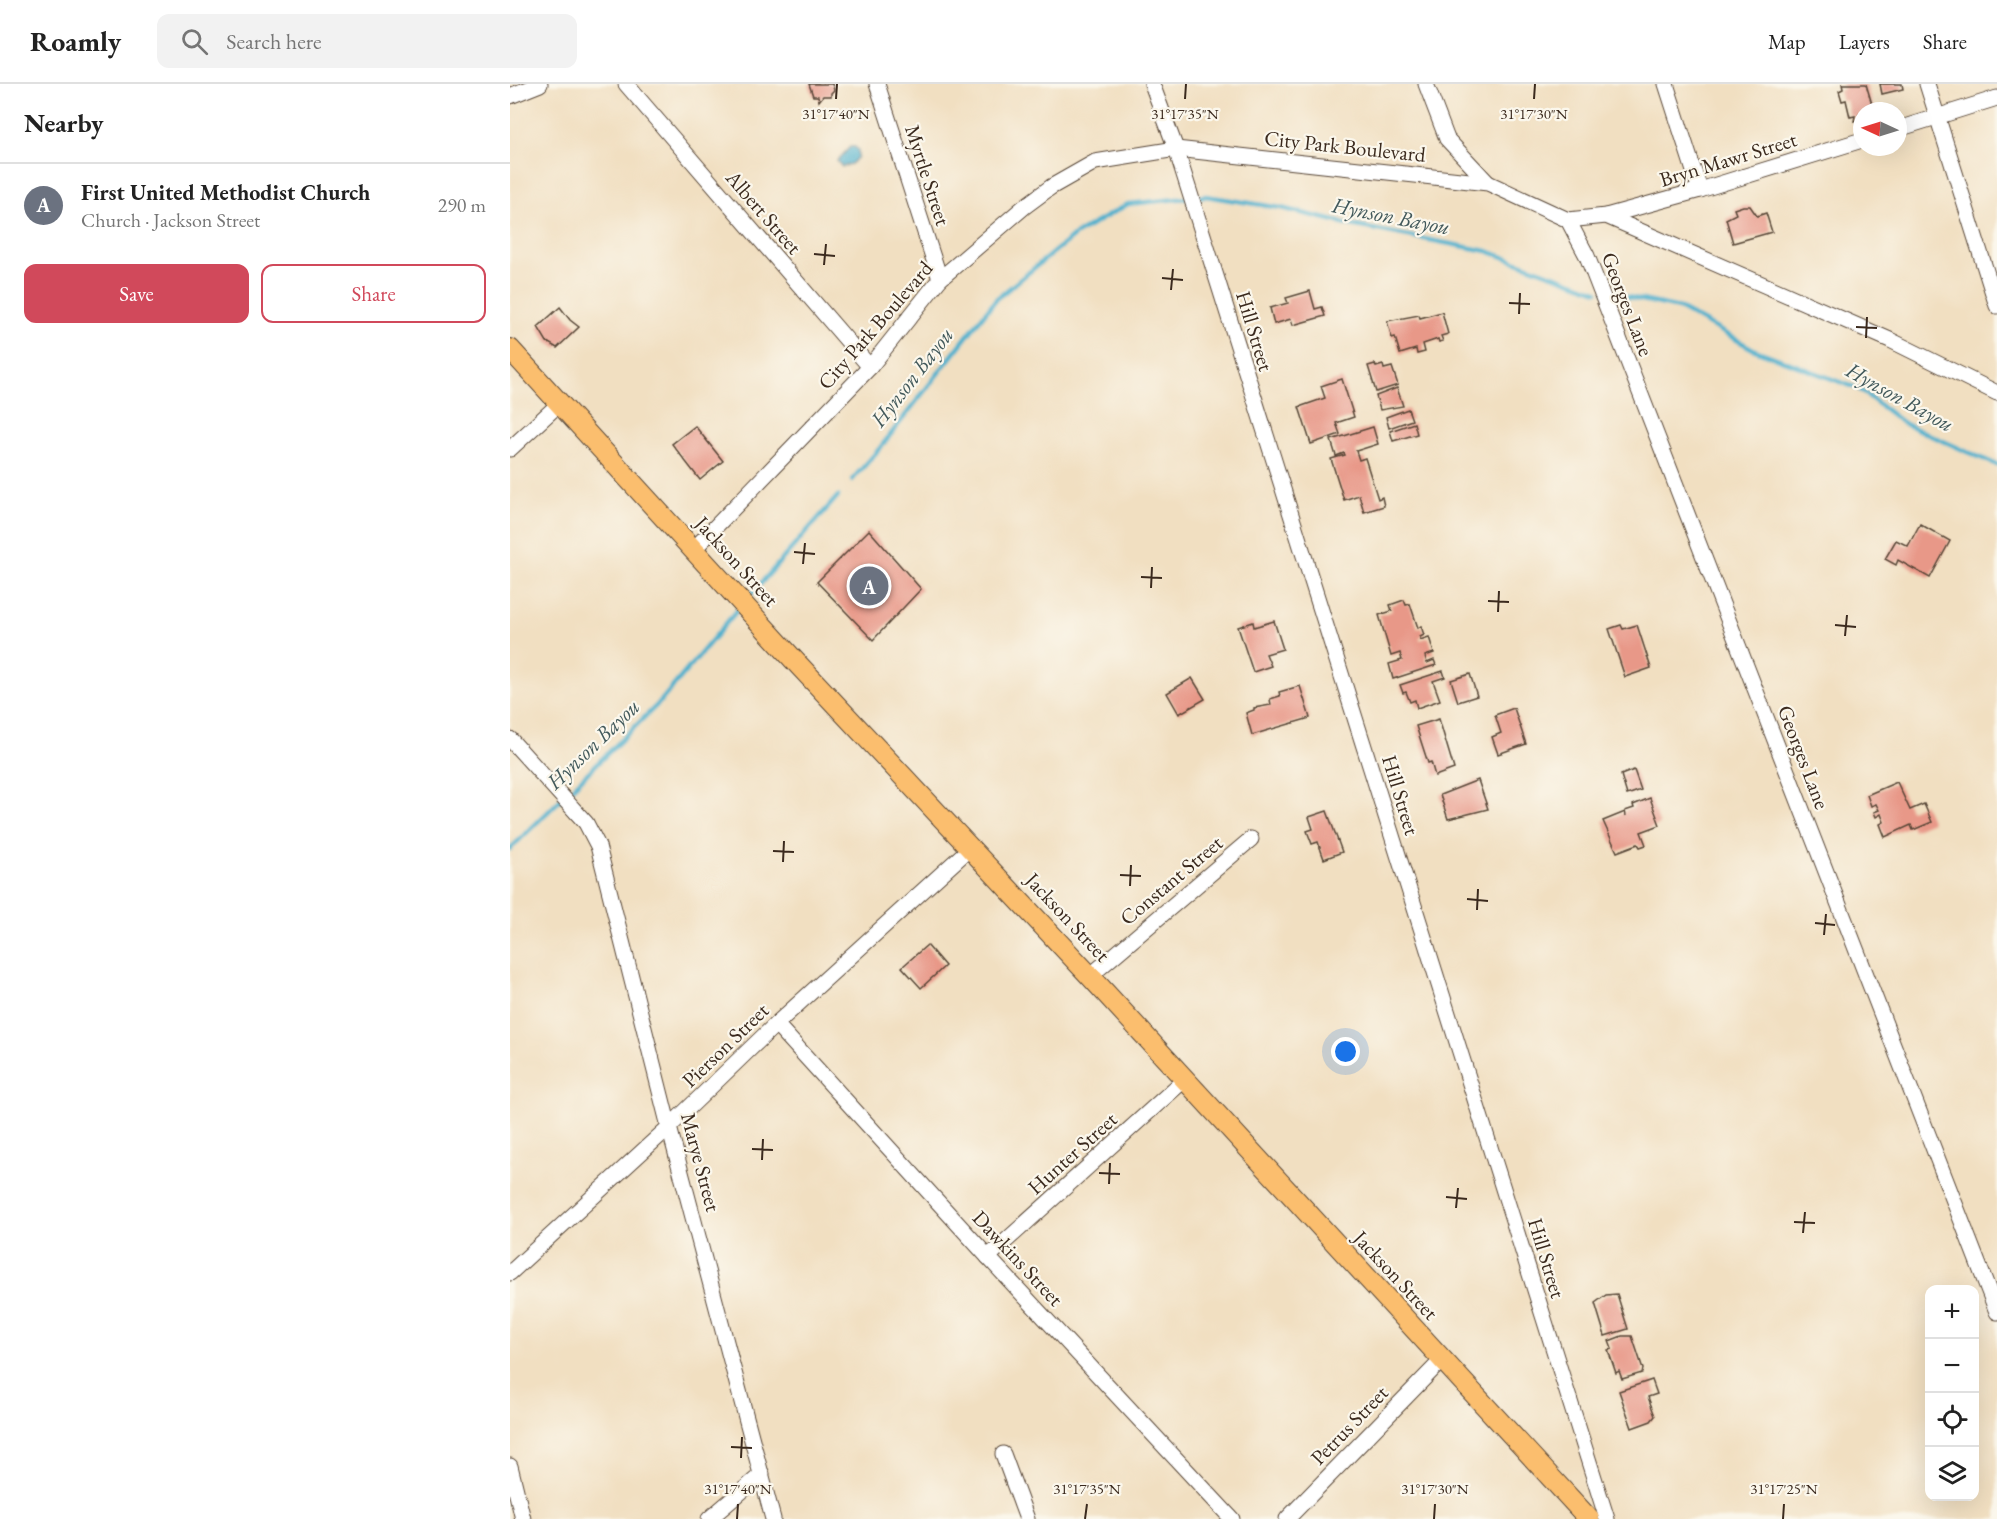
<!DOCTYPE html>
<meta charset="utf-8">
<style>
:root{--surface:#fff;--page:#f2f2f2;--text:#222;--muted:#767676;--line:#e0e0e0;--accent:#d1495b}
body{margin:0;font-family:"EB Garamond",serif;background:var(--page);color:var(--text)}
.controls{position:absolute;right:18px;bottom:18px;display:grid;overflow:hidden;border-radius:12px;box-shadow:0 6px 24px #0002}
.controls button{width:54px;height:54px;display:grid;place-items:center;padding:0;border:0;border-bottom:2px solid var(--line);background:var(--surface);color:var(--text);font:30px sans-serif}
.compass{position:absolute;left:1343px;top:18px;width:54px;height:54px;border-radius:50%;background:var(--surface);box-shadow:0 6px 24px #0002;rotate:274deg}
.you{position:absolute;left:836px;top:968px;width:21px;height:21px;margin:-15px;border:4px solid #fff;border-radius:50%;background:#1a73e8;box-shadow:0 0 0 9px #1a73e833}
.badge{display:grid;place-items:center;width:39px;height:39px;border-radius:50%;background:var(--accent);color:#fff;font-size:20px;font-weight:700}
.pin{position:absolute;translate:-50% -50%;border:3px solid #fff;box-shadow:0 2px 6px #0006}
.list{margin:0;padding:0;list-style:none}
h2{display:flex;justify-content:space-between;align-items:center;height:78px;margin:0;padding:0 24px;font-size:26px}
h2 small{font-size:20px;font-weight:400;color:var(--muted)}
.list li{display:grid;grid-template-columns:39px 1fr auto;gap:18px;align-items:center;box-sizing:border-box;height:84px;padding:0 24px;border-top:2px solid var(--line)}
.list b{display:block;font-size:22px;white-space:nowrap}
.list p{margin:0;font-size:20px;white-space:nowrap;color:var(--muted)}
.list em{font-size:20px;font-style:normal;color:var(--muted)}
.actions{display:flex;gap:12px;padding:18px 24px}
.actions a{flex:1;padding:14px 0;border:2px solid var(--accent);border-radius:12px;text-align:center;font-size:21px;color:var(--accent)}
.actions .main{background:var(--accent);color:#fff}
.icon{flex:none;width:33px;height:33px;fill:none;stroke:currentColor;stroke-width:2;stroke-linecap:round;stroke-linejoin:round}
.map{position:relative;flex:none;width:1487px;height:1435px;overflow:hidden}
header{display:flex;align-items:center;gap:36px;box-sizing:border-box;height:84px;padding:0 30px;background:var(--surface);border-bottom:2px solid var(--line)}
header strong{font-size:28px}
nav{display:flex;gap:33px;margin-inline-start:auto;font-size:21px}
.search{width:420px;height:54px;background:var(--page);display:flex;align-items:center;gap:15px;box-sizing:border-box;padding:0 21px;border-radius:12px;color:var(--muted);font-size:22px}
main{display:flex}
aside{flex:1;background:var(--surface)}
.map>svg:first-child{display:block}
</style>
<header>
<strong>Roamly</strong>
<div class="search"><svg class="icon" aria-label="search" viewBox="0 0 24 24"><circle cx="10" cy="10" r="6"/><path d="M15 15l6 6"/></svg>Search here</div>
<nav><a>Map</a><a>Layers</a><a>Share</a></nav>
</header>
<main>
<aside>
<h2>Nearby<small></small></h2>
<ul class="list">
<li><span class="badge" style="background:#6b7280">A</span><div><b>First United Methodist Church</b><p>Church · Jackson Street</p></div><em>290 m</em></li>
</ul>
<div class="actions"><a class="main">Save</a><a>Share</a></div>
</aside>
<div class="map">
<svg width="1487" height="1435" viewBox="0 0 1487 1435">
<rect width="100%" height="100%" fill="#fbf7ec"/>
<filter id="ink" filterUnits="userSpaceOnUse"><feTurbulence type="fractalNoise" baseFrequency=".0167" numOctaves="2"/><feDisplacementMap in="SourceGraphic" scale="12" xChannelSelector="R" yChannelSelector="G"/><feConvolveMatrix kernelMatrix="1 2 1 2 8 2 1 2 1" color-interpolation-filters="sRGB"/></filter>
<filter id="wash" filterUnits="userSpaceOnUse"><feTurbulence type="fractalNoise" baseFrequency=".008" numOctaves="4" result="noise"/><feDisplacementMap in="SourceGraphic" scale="24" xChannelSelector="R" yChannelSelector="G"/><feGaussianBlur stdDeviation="1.35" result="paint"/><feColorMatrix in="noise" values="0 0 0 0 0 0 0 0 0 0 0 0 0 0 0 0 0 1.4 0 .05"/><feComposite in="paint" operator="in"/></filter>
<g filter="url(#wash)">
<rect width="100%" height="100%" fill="#f1dfc1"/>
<polygon fill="#4eb0cd" stroke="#446d76" stroke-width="1.5" points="340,63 345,63 348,66 348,73 341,80 332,83 327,77"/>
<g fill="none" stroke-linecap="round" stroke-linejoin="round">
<g stroke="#4eb0cd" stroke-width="4.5">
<polyline points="1095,208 1169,224 1245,266 1349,305 1393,339 1487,381"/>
<polyline points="342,396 370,364 486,215 566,150 618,120 696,112 771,124 841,141 977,167 1087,207"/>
<polyline points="237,515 328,412"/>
<polyline points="0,765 150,618 229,524"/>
</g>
</g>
<g id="blocks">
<g fill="#e89888">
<polygon points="299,0 322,0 324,6 321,9 321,12 313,12 309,17 308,12 303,12"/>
<polygon points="1332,0 1356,0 1364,27 1352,27 1349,31 1350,36 1344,37 1345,32 1340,33 1336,16 1332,17 1329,7 1333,5"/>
<polygon points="1370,0 1392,0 1393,5 1372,10"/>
<polygon points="1233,122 1240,122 1247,132 1256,129 1262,148 1223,159 1216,135 1226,130 1224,125"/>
<polygon points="800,207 805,225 812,223 815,232 783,241 781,235 764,240 760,224 778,219 776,214"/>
<polygon points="50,223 60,236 69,243 47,264 37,258 28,243"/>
<polygon points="932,228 938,250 931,252 933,257 929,258 928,255 913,260 915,268 907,270 906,265 890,270 885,253 882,254 877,237 909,231 910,234"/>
<polygon points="865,280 866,283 873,281 874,285 882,283 888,301 866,308 858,282"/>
<polygon points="832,295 844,333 826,339 830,350 801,360 789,323 815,314 811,302"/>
<polygon points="887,304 893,322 870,326 866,312"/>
<polygon points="898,325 902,336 879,344 876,333"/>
<polygon points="904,339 907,350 883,357 880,347"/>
<polygon points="185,342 213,377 190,396 162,360"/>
<polygon points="863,343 868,360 846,367 849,376 855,374 868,415 872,413 874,422 854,428 849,411 834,416 821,375 835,371 834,369 826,372 821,356"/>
<polygon points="1410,440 1440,457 1420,494 1388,476 1386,481 1375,475 1386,456 1398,462"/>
<polygon points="359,446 411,505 363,556 307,498"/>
<polygon points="894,516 896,521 900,520 908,544 911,542 914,551 910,553 910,556 919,553 924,569 915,572 917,579 924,576 926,581 883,595 879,580 892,576 890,569 881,572 869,531 882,527 880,521"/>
<polygon points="764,537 773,565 756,570 761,582 743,588 728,543 743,538 744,543"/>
<polygon points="1111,541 1113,545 1127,541 1141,584 1115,593 1099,545"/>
<polygon points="933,587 935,593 923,597 930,616 907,624 905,616 900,618 896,608 893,609 890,601"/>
<polygon points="960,590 967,612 948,618 941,596"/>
<polygon points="682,594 695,615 669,630 657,609"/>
<polygon points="790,602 800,634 742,651 736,629 744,626 744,624 761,621 760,615 770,612 769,608"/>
<polygon points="1004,624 1016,660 988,670 982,653 991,649 985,631"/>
<polygon points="929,635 944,685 925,692 921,678 918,679 906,642"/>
<polygon points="1124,686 1131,706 1117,711 1111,691"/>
<polygon points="968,696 978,725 938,735 930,711"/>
<polygon points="1387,698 1400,726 1414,720 1422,738 1403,746 1401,741 1375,753 1370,740 1374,738 1371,730 1366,733 1364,728 1369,726 1366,720 1361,722 1357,711"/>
<polygon points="1140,714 1150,741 1131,748 1136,761 1130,763 1128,760 1107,768 1093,737 1115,728 1116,732 1115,727 1124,724 1123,721"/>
<polygon points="817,727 832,768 814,775 808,758 802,760 797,747 803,745 799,733"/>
<polygon points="417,861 435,882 411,904 392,883"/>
<polygon points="1107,1210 1118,1245 1095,1252 1085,1219 1096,1211"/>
<polygon points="1112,1252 1122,1252 1133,1285 1132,1289 1112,1295 1109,1287 1106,1289 1098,1266 1102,1265 1099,1257"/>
<polygon points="1142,1296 1147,1310 1138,1313 1145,1332 1141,1337 1122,1344 1109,1307"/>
</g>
</g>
</g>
<g filter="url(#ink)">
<use href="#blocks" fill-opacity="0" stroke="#564536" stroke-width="1.5"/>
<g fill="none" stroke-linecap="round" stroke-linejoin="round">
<defs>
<g id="minor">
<polyline points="116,0 360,283"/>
<polyline points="367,0 430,195"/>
<polyline points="642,0 666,65 1097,1435"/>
<polyline points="916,0 937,55 978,99"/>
<polyline points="1156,0 1190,106"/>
<polyline points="1417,0 1487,222"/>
<polyline points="0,12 30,0"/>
<polyline points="1388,45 1487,14"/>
<polyline points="1096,132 1190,106 1352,56"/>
<polyline points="1058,136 1077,172 1487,1228"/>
<polyline points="0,365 50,319"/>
<polyline points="184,465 360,283 430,195 514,123 541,103 585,78 666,65 978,99 1058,136 1096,132 1380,256 1487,309"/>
<polyline points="0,655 76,739 88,762 159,1043 263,1435"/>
<polyline points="580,892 741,755"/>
<polyline points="266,940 478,1173 722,1435"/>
<polyline points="478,1173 674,996"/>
<polyline points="0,1189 159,1043 266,940 460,764"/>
<polyline points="493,1370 517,1435"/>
<polyline points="0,1382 13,1435"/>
<polyline points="199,1435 252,1390"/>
<polyline points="777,1435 932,1276"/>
</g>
<polyline id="major" points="0,265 283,575 580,892 1079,1435"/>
</defs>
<use href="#minor" stroke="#564536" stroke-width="17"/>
<use href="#major" stroke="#564536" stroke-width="22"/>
<use href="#minor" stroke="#fff" stroke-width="15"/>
<use href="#major" stroke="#fbbe6e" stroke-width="20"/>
</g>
</g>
<path fill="none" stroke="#3b2a1e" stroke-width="2" d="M326,15L327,0M675,15L676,0M1024,15L1025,0M304,170L325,172M314,181L316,160M652,194L673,196M661,206L663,185M999,219L1020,220M1009,230L1010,209M1346,243L1367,244M1356,254L1357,233M284,468L305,470M293,480L295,459M631,493L652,494M641,504L642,483M978,517L999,518M988,528L989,507M1325,541L1346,543M1335,552L1337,531M263,767L284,768M273,778L274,757M610,791L631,792M620,802L621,781M957,815L978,817M967,826L968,805M1305,839L1325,841M1314,851L1316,830M242,1065L263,1066M252,1076L253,1055M589,1089L610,1090M599,1100L600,1079M936,1113L957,1115M946,1124L948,1104M1284,1138L1305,1139M1293,1149L1295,1128M221,1363L242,1364M231,1374L232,1353M227,1435L228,1420M575,1435L577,1420M924,1435L925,1420M1273,1435L1274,1420"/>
<g text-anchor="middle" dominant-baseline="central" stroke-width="4.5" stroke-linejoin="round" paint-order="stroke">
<g font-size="21" fill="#3b2a1e" stroke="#fbf7ec">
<text transform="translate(835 62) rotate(6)">City Park Boulevard</text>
<text transform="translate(1218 75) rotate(-17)">Bryn Mawr Street</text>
<text transform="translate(418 91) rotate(72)">Myrtle Street</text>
<text transform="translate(254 128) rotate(49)">Albert Street</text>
<text transform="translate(1118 220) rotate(69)">Georges Lane</text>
<text transform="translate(365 241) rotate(-49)">City Park Boulevard</text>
<text transform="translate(745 247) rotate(73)">Hill Street</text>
<text transform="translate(227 477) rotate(48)">Jackson Street</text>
<text transform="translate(1294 673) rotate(69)">Georges Lane</text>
<text transform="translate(891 711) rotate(73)">Hill Street</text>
<text transform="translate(661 796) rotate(-40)">Constant Street</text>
<text transform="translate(558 833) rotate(47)">Jackson Street</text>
<text transform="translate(215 961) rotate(-44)">Pierson Street</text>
<text transform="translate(562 1069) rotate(-42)">Hunter Street</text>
<text transform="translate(191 1078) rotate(75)">Marye Street</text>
<text transform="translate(508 1174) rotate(47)">Dawkins Street</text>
<text transform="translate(1037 1174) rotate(73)">Hill Street</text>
<text transform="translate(886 1191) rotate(47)">Jackson Street</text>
<text transform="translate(839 1341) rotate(-46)">Petrus Street</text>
</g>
<g font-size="22" font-style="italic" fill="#42595b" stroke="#fbf7ec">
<text transform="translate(881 132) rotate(11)">Hynson Bayou</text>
<text transform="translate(402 293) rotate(-52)">Hynson Bayou</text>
<text transform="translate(1390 313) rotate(29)">Hynson Bayou</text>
<text transform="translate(83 660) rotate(-44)">Hynson Bayou</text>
</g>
</g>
<g font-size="15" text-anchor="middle" fill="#3b2a1e" stroke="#fbf7ec" stroke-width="4.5" stroke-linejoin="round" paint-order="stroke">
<text x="326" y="35">31°17'40"N</text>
<text x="675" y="35">31°17'35"N</text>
<text x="1024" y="35">31°17'30"N</text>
<text x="228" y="1410">31°17'40"N</text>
<text x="577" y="1410">31°17'35"N</text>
<text x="925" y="1410">31°17'30"N</text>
<text x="1274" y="1410">31°17'25"N</text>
</g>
</svg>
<div class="controls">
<button>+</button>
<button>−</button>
<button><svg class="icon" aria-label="locate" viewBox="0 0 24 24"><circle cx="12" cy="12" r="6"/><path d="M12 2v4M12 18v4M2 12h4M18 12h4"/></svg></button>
<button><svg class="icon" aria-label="layers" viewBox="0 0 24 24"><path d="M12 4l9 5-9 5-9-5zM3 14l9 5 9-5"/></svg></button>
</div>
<svg class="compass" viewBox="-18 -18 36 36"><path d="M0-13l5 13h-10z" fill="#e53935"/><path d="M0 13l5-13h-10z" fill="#767676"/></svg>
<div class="you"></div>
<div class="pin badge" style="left:359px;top:502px;background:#6b7280">A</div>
</div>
</main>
